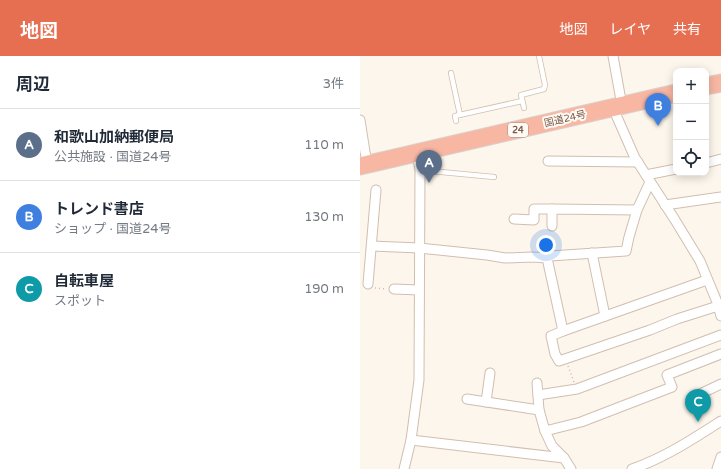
<!DOCTYPE html>
<html lang="ja">
<meta charset="utf-8">
<style>
:root{--surface:#fff;--page:#f6f6f7;--text:#1f2937;--muted:#747a83;--line:#e0e1e3;--accent:#e76f51}
body{margin:0;font-family:"Varela Round","Noto Sans JP",sans-serif;background:var(--page);color:var(--text)}
.controls{position:absolute;right:12px;top:12px;display:grid;overflow:hidden;border-radius:8px;box-shadow:0 2px 10px #0003}
.controls button{width:36px;height:36px;display:grid;place-items:center;padding:0;border:0;border-bottom:1px solid var(--line);background:var(--surface);color:var(--text);font:20px sans-serif}
.you{position:absolute;left:186px;top:189px;width:14px;height:14px;margin:-10px;border:3px solid #fff;border-radius:50%;background:#1a73e8;box-shadow:0 0 0 6px #1a73e833}
.badge{display:grid;place-items:center;width:26px;height:26px;border-radius:50%;background:var(--accent);color:#fff;font-size:13px;font-weight:700}
.pin{position:absolute;translate:-50% -33px;filter:drop-shadow(0 1px 2px #0008)}
.pin::after{content:'';position:absolute;top:21px;width:14px;height:12px;background:inherit;clip-path:polygon(0 0,100% 0,50% 100%)}
.list{margin:0;padding:0;list-style:none}
h2{display:flex;justify-content:space-between;align-items:center;height:52px;margin:0;padding:0 16px;font-size:17px}
h2 small{font-size:13px;font-weight:400;color:var(--muted)}
.list li{display:grid;grid-template-columns:26px 1fr auto;gap:12px;align-items:center;box-sizing:border-box;height:72px;padding:0 16px;border-top:1px solid var(--line)}
.list b{display:block;font-size:15px;white-space:nowrap}
.list p{margin:0;font-size:13px;white-space:nowrap;color:var(--muted)}
.list em{font-size:13px;font-style:normal;color:var(--muted)}
.icon{flex:none;width:22px;height:22px;fill:none;stroke:currentColor;stroke-width:2;stroke-linecap:round;stroke-linejoin:round}
.map{position:relative;flex:none;width:361px;height:413px;overflow:hidden}
header{display:flex;align-items:center;gap:24px;box-sizing:border-box;height:56px;padding:0 20px;background:var(--accent);color:#fff}
header strong{font-size:19px}
nav{display:flex;gap:22px;margin-inline-start:auto;font-size:14px}
main{display:flex}
aside{flex:1;background:var(--surface)}
.map>svg:first-child{display:block}
</style>
<header>
<strong>地図</strong>
<nav><a>地図</a><a>レイヤ</a><a>共有</a></nav>
</header>
<main>
<aside>
<h2>周辺<small>3件</small></h2>
<ul class="list">
<li><span class="badge" style="background:#5c6f8a">A</span><div><b>和歌山加納郵便局</b><p>公共施設 · 国道24号</p></div><em>110 m</em></li>
<li><span class="badge" style="background:#3f7fe0">B</span><div><b>トレンド書店</b><p>ショップ · 国道24号</p></div><em>130 m</em></li>
<li><span class="badge" style="background:#0f9aa8">C</span><div><b>自転車屋</b><p>スポット</p></div><em>190 m</em></li>
</ul>
</aside>
<div class="map">
<svg width="361" height="413" viewBox="0 0 361 413">
<rect width="100%" height="100%" fill="#fdf6ec"/>
<g fill="none" stroke-linecap="round" stroke-linejoin="round">
<defs>
<g id="lane">
<polyline points="91,17 100,59"/>
<polyline points="164,52 161,39 184,33 185,29 179,0"/>
<polyline points="96,65 95,60 162,45"/>
<polyline points="60,114 134,121"/>
</g>
<g id="street">
<polyline points="253,0 262,50"/>
<polyline points="253,52 275,102 315,164 340,205 357,246 361,260"/>
<polyline points="0,64 5,96 8,108"/>
<polyline points="188,105 278,106"/>
<polyline points="346,107 361,103"/>
<polyline points="286,119 316,113"/>
<polyline points="305,149 361,141"/>
<polyline points="154,163 174,164 174,153 192,153"/>
<polyline points="192,170 192,153 277,154"/>
<polyline points="12,190 59,192 127,199 145,202 172,201 187,202 203,275 191,280 195,298 199,305 290,274 317,263 358,250"/>
<polyline points="232,197 245,260"/>
<polyline points="187,202 190,200 266,195 269,181 277,154 290,126"/>
<polyline points="8,228 16,134"/>
<polyline points="34,233 59,234"/>
<polyline points="203,275 347,224"/>
<polyline points="177,327 179,354 185,375 192,390 204,402 211,413"/>
<polyline points="340,338 361,328"/>
<polyline points="178,339 217,333 361,279"/>
<polyline points="107,343 179,354"/>
<polyline points="126,346 130,317"/>
<polyline points="185,375 221,366 312,331 307,319 361,298"/>
<polyline points="51,384 204,402"/>
<polyline points="44,413 51,384 59,324 60,114 57,97"/>
<path d="M272,413C304,402 333,383 361,365"/>
<polyline points="357,413 361,401"/>
</g>
<g id="highway">
<polyline points="346,30 361,27"/>
<polyline points="0,110 316,37"/>
</g>
</defs>
<use href="#lane" stroke="#d1beb0" stroke-width="6"/>
<use href="#street" stroke="#d1beb0" stroke-width="11"/>
<use href="#highway" stroke="#dad1cd" stroke-width="19"/>
<g stroke="#d9b8a5" stroke-width="1.5" stroke-dasharray="1 3" stroke-linecap="butt">
<polyline points="15,232 26,233"/>
<polyline points="208,310 214,326"/>
</g>
<use href="#lane" stroke="#fff" stroke-width="4.5"/>
<use href="#street" stroke="#fff" stroke-width="9"/>
<use href="#highway" stroke="#f7b7a3" stroke-width="17"/>
</g>
<g text-anchor="middle" dominant-baseline="central" stroke-width="4" stroke-linejoin="round" paint-order="stroke">
<rect fill="#fffaf3" stroke="#a28b7f" stroke-width="1" x="148" y="67" width="20" height="14" rx="3"/>
<g font-size="9" font-weight="bold" fill="#7a5c4d">
<text x="158" y="74">24</text>
</g>
<g font-size="10" fill="#7a5c4d" stroke="#fffaf3">
<text transform="translate(205 63) rotate(-13)">国道24号</text>
</g>
</g>
</svg>
<div class="controls">
<button>+</button>
<button>−</button>
<button><svg class="icon" aria-label="locate" viewBox="0 0 24 24"><circle cx="12" cy="12" r="6"/><path d="M12 2v4M12 18v4M2 12h4M18 12h4"/></svg></button>
</div>
<div class="you"></div>
<div class="pin badge" style="left:69px;top:127px;background:#5c6f8a">A</div>
<div class="pin badge" style="left:298px;top:70px;background:#3f7fe0">B</div>
<div class="pin badge" style="left:338px;top:366px;background:#0f9aa8">C</div>
</div>
</main>
